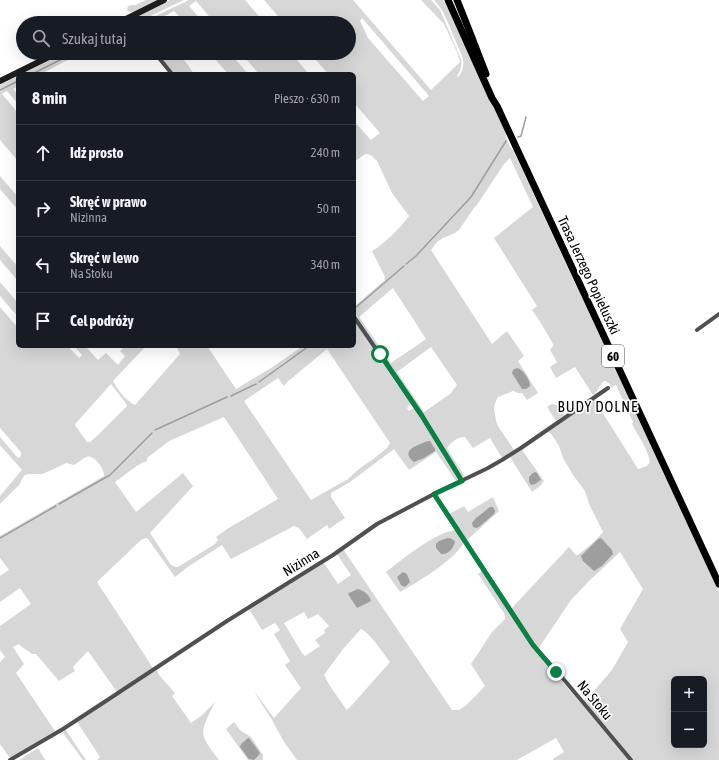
<!DOCTYPE html>
<html lang="pl">
<meta charset="utf-8">
<style>
:root{--surface:#171b24;--page:#242831;--text:#f1f3f6;--muted:#9ea1a6;--line:#363941}
body{margin:0;font-family:"Asap Condensed",sans-serif;background:var(--page);color:var(--text)}
.controls{position:absolute;right:12px;bottom:12px;display:grid;overflow:hidden;border-radius:6px;box-shadow:0 4px 16px #0002}
.controls button{width:36px;height:36px;display:grid;place-items:center;padding:0;border:0;border-bottom:1px solid var(--line);background:var(--surface);color:var(--text);font:20px sans-serif}
.stop{position:absolute;width:12px;height:12px;margin:-9px;border:3px solid #0b8043;border-radius:50%;background:#fff}
.stop.end{background:#0b8043;border-color:#fff;box-shadow:0 1px 4px #0008}
.list{margin:0;padding:0;list-style:none}
h2{display:flex;justify-content:space-between;align-items:center;height:52px;margin:0;padding:0 16px;font-size:17px}
h2 small{font-size:13px;font-weight:400;color:var(--muted)}
.list li{display:grid;grid-template-columns:26px 1fr auto;gap:12px;align-items:center;box-sizing:border-box;height:56px;padding:0 16px;border-top:1px solid var(--line)}
.list b{display:block;font-size:15px;white-space:nowrap}
.list p{margin:0;font-size:13px;white-space:nowrap;color:var(--muted)}
.list em{font-size:13px;font-style:normal;color:var(--muted)}
.icon{flex:none;width:22px;height:22px;fill:none;stroke:currentColor;stroke-width:2;stroke-linecap:round;stroke-linejoin:round}
.map{position:relative;flex:none;width:719px;height:760px;overflow:hidden}
.search{position:absolute;background:var(--surface);box-shadow:0 4px 16px #0002;left:16px;top:16px;width:340px;height:44px;display:flex;align-items:center;gap:10px;box-sizing:border-box;padding:0 14px;border-radius:22px;color:var(--muted);font-size:15px}
.panel{position:absolute;background:var(--surface);box-shadow:0 4px 16px #0002;left:16px;top:72px;width:340px;height:276px;border-radius:6px}
.map>svg:first-child{display:block}
</style>
<div class="map">
<svg width="719" height="760" viewBox="0 0 719 760">
<rect width="100%" height="100%" fill="#fff"/>
<g fill="#d7d7d7" fill-rule="evenodd">
<polygon points="146,0 158,0 133,12 130,12 127,10 128,6 132,5 135,5"/>
<polygon points="170,0 184,0 146,18 140,23 134,23 134,20 135,18"/>
<polygon points="189,0 245,0 265,23 215,23 196,1 189,6 204,23 185,23 174,11 152,23 144,23 145,21"/>
<path d="M264,0H353L431,90L460,62L457,52L444,24L421,0H431L440,10L461,59C462,65 461,71 457,76L458,77C462,73 464,66 463,60C462,54 458,48 456,42C450,28 445,11 434,0H443L448,9L505,131C506,137 508,145 513,150L719,592V760H633L583,701L594,691L612,670L628,642L620,629L643,589L620,552L589,581L571,600L538,649L536,648L511,609L569,547L576,555H578L596,540L603,532L589,504L585,491L573,475L563,458L559,446L552,435L550,433L547,432L594,399L638,469L647,466L650,462C648,449 638,436 632,424L633,422L616,385L609,389L611,385L606,381H604C599,385 598,392 593,395L575,367L556,378L550,367L557,362L550,350L553,346V344L541,323L532,310L537,306L494,238L533,207L510,158L504,164L477,205L474,208L459,230L455,233L443,238L437,242L431,250L492,344L507,331L524,356L518,361L538,393L527,400L522,393H518L513,391L498,397L495,403L494,408L496,421L498,426L514,450L502,458L490,438L473,448L465,437C459,436 451,442 447,448L465,477L461,476L354,316V307L385,280L384,279L385,277L372,251C382,246 402,226 409,216L392,193L377,161L372,156L368,154H365L354,162V121L371,140L380,133L354,103V74H328L310,53H349V23H284ZM362,18L429,96L423,101L368,38L362,25L360,21ZM393,288L426,339L391,363L359,317ZM431,347L457,385L450,394L424,412L397,372ZM674,679H704V745H674Z"/>
<polygon points="65,53 81,53 41,74 22,74"/>
<polygon points="157,53 178,53 188,65 194,74 175,74"/>
<polygon points="210,53 230,53 248,74 228,74"/>
<polygon points="241,53 291,53 309,74 259,74"/>
<polygon points="18,76 18,86 13,89 18,95 18,104 7,91 2,94 18,113 18,161 0,140 0,85"/>
<polygon points="0,176 18,197 18,210 0,189"/>
<polygon points="0,246 18,267 18,281 0,260"/>
<polygon points="0,282 18,303 18,317 0,296"/>
<path d="M0,307L18,328V346H68L79,358L82,355L74,346H85L98,360L106,353L118,365L125,356L120,351L125,346H146L113,381C118,390 126,401 135,405L180,354L176,346H207L236,389L271,368L303,346H354V320L398,386H399L411,404L407,408L409,411L414,408L416,409L458,478L456,481L436,452L409,470L394,449L350,482L331,493V497L345,518L329,529L327,525L307,539L299,528L294,526L231,559L222,545L189,566L175,577L148,539L146,538L141,540L97,582L153,668L117,692L88,651L73,667L75,671L59,681L36,654H32C28,650 23,649 19,644L13,647L24,664L16,673L55,731L10,758L0,744V662L5,657L0,650V626L31,604L20,588L0,602V576L9,570L0,558V536L104,476C104,471 102,468 99,464C88,450 85,459 74,465L66,463L56,468L42,474H29L25,475L22,479L20,484L0,504V496L22,470L0,445V437L18,458L21,456V452L0,428ZM327,349L390,443L387,448L372,460L360,468L348,479L311,500L244,401L278,378L284,386L286,383ZM111,384L125,402L127,405V406L97,436L90,442H87L75,425L76,423ZM224,417L278,499L227,529L216,537L218,540L215,544L178,567H176L171,565L152,536L150,533L193,486L183,473L136,512L115,482L138,465L142,463L147,461V458L169,441Z"/>
<polygon points="552,404 558,405 564,415 556,421 547,407"/>
<polygon points="522,450 544,481 540,486 532,492 510,457"/>
<polygon points="493,497 499,511 466,541 449,514 464,506 468,512"/>
<path d="M456,530L464,542C455,560 418,582 400,592L386,572C403,559 427,539 447,532C450,531 453,531 456,530ZM447,538L441,554L436,548L437,543Z"/>
<path d="M343,549L452,710C454,710 457,710 459,710C467,706 479,692 485,686L471,664L492,632L505,619V616L504,613L478,574L482,571L532,646L629,760H553V759L564,752L556,738L517,760H297L284,742L271,718L261,703L254,691L274,718L301,688L285,665L290,661L274,634L280,630L275,623L262,630L249,609L324,563L338,584L351,575L337,554ZM304,612L308,619L318,614L329,626L324,630L325,633L315,640L320,646L305,656L302,653L284,623ZM361,629C371,634 383,653 390,662L352,705L347,710L346,709L330,686L324,675L343,649Z"/>
<path d="M157,670L159,675L175,693L172,696L191,723L201,716L215,702C211,711 204,722 203,732C203,741 214,753 219,760H97L100,757L77,722Z"/>
<polygon points="234,722 240,730 251,737 263,755 263,760 248,760 226,729"/>
<polygon points="65,729 86,760 83,760 63,733"/>
<polygon points="38,748 45,760 19,760"/>
</g>
<g fill="#9e9e9e">
<path d="M517,368C523,369 530,380 530,386L526,389H522L512,373L513,370Z"/>
<path d="M428,441H430L435,449V451L424,458L414,462C399,450 418,445 428,441Z"/>
<polygon points="535,472 537,473 541,480 535,484 531,485 529,482 529,477 533,473"/>
<polygon points="490,507 493,507 495,511 494,514 479,527 476,528 473,527 472,523 475,519"/>
<path d="M447,538H450L455,541C454,548 448,555 441,554L436,548V544L439,541Z"/>
<polygon points="601,538 612,550 613,554 602,566 594,571 583,561 581,556 598,539"/>
<polygon points="403,572 407,574 410,582 405,587 401,585 397,577"/>
<path d="M358,589C364,591 369,594 371,601L357,608L348,594L349,593Z"/>
<polygon points="248,738 249,738 260,753 259,755 254,760 249,759 240,747 241,744"/>
</g>
<g fill="none" stroke-linecap="round" stroke-linejoin="round">
<g stroke="#9e9e9e" stroke-width="1.5">
<polyline points="32,74 74,53"/>
<polyline points="0,90 18,81"/>
<polyline points="518,137 521,136 526,117"/>
<polyline points="406,264 416,256 471,197 506,141"/>
<polyline points="354,309 404,266"/>
<polyline points="259,382 309,346"/>
<polyline points="231,396 256,384"/>
<polyline points="155,430 227,397"/>
<polyline points="59,504 110,475 152,433"/>
<polyline points="0,538 56,506"/>
</g>
<g stroke="#505050" stroke-width="4">
<polyline points="155,53 172,74"/>
<polyline points="354,317 422,416 462,481"/>
<polyline points="697,330 719,314"/>
<polyline points="434,494 533,645 566,682 631,760"/>
<polyline points="10,760 63,729 112,697 227,621 333,555 377,524 434,494 488,468 502,460 521,448 608,388"/>
</g>
<g stroke="#1d1d1d" stroke-width="6">
<polyline points="118,23 164,0"/>
<polyline points="0,81 57,53"/>
</g>
<g stroke="#000" stroke-width="7">
<polyline points="448,0 492,98 497,106 719,584"/>
<polyline points="457,0 469,30 486,74"/>
</g>
</g>
<g fill="none" stroke-linecap="round" stroke-linejoin="round">
<polyline stroke="#0b8043" stroke-width="5" points="380,354 422,416 462,481 434,494 533,645 556,672"/>
</g>
<g text-anchor="middle" dominant-baseline="central" stroke-width="3.5" stroke-linejoin="round" paint-order="stroke">
<rect fill="#fff" stroke="#4c4c4c" stroke-width="1" x="602" y="345" width="22" height="22" rx="3"/>
<g font-size="13" font-weight="bold" fill="#000">
<text x="613" y="356">60</text>
</g>
<g font-size="14" fill="#000" stroke="#fff">
<text transform="translate(589 275) rotate(65)">Trasa Jerzego Popiełuszki</text>
<text transform="translate(301 562) rotate(-32)">Nizinna</text>
<text transform="translate(595 700) rotate(50)">Na Stoku</text>
</g>
<g font-size="15" letter-spacing="1" fill="#000" stroke="#fff">
<text x="598" y="406">BUDY DOLNE</text>
</g>
</g>
</svg>
<div class="controls">
<button>+</button>
<button>−</button>
</div>
<div class="stop" style="left:380px;top:354px"></div>
<div class="stop end" style="left:556px;top:672px"></div>
<div class="search"><svg class="icon" aria-label="search" viewBox="0 0 24 24"><circle cx="10" cy="10" r="6"/><path d="M15 15l6 6"/></svg>Szukaj tutaj</div>
<section class="panel">
<h2>8 min<small>Pieszo · 630 m</small></h2>
<ul class="list">
<li><svg class="icon" aria-label="ahead" viewBox="0 0 24 24"><path d="M12 20V5M6 11l6-6 6 6"/></svg><div><b>Idź prosto</b></div><em>240 m</em></li>
<li><svg class="icon" aria-label="right" viewBox="0 0 24 24"><path d="M7 20v-9h11M14 6l5 5-5 5"/></svg><div><b>Skręć w prawo</b><p>Nizinna</p></div><em>50 m</em></li>
<li><svg class="icon" aria-label="left" viewBox="0 0 24 24"><path d="M17 20v-9H6M10 6l-5 5 5 5"/></svg><div><b>Skręć w lewo</b><p>Na Stoku</p></div><em>340 m</em></li>
<li><svg class="icon" aria-label="arrive" viewBox="0 0 24 24"><path d="M6 21V4h12l-3 4 3 4H6"/></svg><div><b>Cel podróży</b></div></li>
</ul>
</section>
</div>
